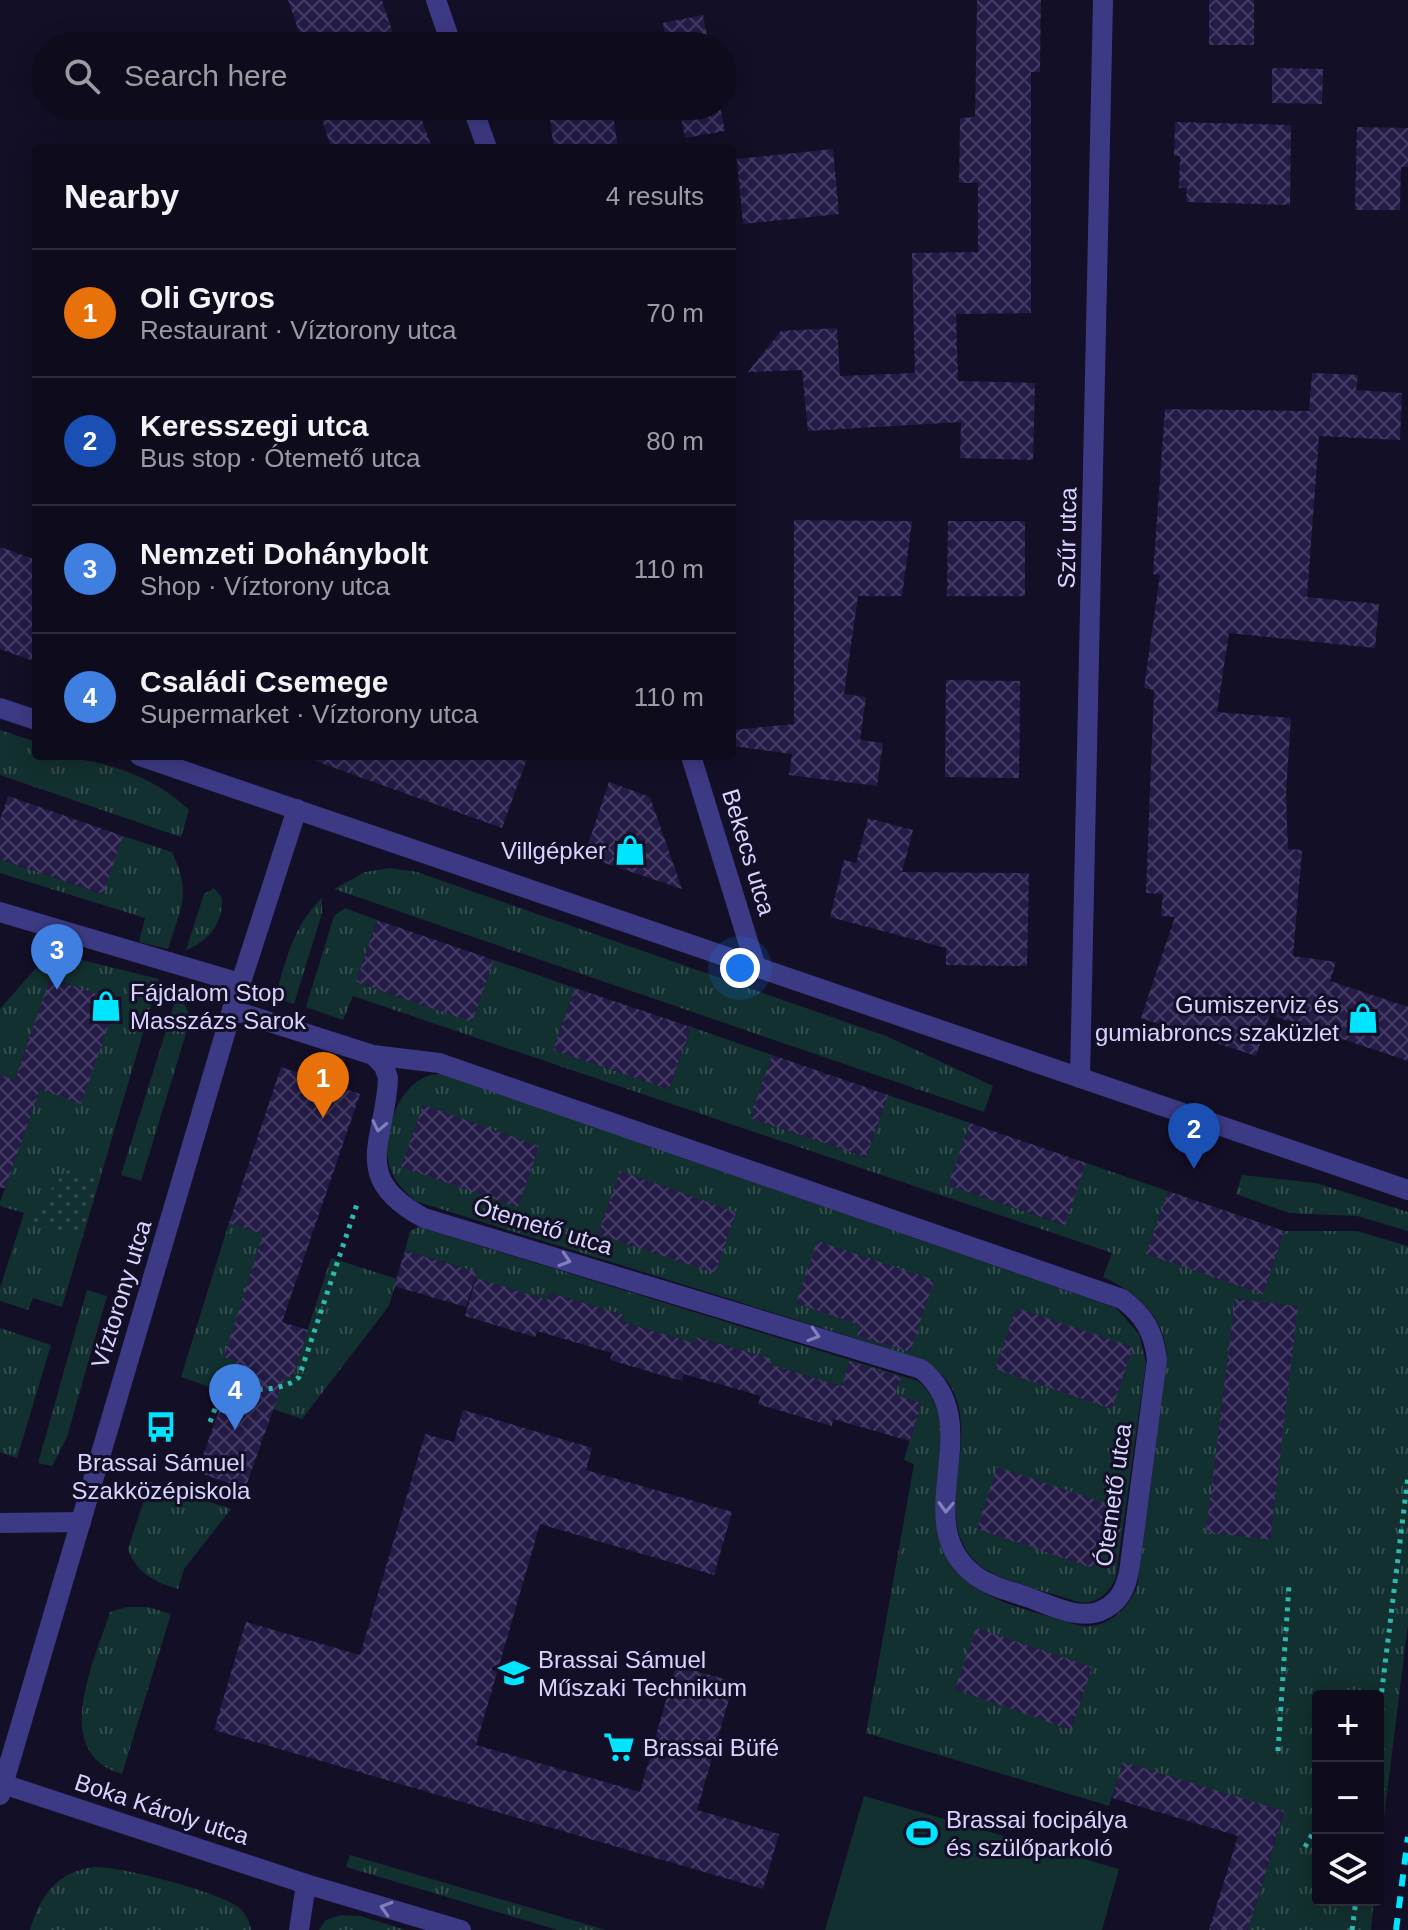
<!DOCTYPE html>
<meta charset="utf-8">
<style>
:root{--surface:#0e0b1c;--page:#171425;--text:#f1f3f6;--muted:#9b9ba3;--line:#2e2b3b;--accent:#00e5ff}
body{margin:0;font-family:Arial,sans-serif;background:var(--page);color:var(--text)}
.controls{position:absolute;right:24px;bottom:24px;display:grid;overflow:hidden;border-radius:8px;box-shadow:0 4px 20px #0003}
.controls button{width:72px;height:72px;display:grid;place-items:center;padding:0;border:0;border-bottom:2px solid var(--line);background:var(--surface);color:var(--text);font:40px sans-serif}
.you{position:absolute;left:740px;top:968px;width:28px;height:28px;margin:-20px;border:6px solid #fff;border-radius:50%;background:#1a73e8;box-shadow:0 0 0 12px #1a73e833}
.badge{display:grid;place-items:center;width:52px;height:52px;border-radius:50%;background:var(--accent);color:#fff;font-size:26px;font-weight:700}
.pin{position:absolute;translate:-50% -66px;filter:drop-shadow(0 2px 4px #0008)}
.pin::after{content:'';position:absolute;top:42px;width:28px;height:24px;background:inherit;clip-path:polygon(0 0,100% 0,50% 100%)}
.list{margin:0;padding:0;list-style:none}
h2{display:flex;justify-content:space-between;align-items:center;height:104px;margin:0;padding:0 32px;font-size:34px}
h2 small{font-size:26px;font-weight:400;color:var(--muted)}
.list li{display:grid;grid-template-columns:52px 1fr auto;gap:24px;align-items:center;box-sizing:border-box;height:128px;padding:0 32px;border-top:2px solid var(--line)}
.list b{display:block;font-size:30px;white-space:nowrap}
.list p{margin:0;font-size:26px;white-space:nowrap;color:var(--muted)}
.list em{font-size:26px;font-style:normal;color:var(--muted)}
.icon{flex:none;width:44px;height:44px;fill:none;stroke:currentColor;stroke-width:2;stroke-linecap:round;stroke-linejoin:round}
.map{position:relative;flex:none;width:1408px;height:1930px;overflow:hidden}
.search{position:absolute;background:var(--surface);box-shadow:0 4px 20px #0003;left:32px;top:32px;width:704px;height:88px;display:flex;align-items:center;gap:20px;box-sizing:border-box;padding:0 28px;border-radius:44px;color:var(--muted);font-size:30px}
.panel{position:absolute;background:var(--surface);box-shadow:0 4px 20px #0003;left:32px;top:144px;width:704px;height:616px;border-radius:8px}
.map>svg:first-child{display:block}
</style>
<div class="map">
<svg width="1408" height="1930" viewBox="0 0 1408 1930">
<defs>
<pattern id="grass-tufts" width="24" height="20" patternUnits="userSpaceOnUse" patternTransform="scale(2)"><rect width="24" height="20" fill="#12302f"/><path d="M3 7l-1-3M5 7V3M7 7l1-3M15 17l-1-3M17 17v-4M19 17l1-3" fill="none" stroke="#344d4e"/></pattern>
<pattern id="garden-dots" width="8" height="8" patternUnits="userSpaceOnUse" patternTransform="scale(2)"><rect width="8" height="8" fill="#12302f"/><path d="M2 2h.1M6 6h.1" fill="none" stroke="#344d4e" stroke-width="1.8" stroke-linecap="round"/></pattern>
<pattern id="building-cross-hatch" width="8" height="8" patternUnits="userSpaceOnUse" patternTransform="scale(2)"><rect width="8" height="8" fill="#241b47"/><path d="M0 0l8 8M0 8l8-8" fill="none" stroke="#433b63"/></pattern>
</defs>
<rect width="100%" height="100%" fill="#130f26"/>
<g fill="url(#grass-tufts)" fill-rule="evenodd">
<path d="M0,730L36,742V756C90,756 149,771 189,810L181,837L0,775Z"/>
<path d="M123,836L172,852C192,895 181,906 168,949L139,942L145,918L0,873V859L102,894Z"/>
<polygon points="390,868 417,872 886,1036 993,1086 984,1112 334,889 365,872"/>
<path d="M214,888L222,898C223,923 209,941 186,950L204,894Z"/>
<path d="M322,898V913L294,1004L275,998C286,960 293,926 322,898Z"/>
<path d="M345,908L377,920L356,982L472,1021L494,960L575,988L553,1050L669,1089L691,1027L772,1055L751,1118L866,1157L888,1095L970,1123L949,1185L1064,1225L1086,1163L1168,1191L1263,1293L1284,1231H1357L1408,1246V1624L1378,1866V1696H1318V1900H1374L1371,1930H1248L1284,1812L1123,1763L1109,1806L866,1733L914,1464L904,1460L921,1403L844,1380L842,1386L770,1365L771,1359L697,1337L694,1343L622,1322L624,1315L550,1293L547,1300L475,1278L477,1272L405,1251L410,1231L419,1227L918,1381C976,1431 895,1528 970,1584C998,1605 1041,1613 1074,1624C1102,1633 1126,1612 1137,1588L1167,1360C1166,1318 1140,1294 1103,1277L1112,1253L353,996L343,1020L306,1007L334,916ZM1236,1299L1297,1306L1270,1539L1220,1419Z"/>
<polygon points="55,958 78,959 159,979 62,1307 33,1298 28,1310 0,1301 0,1288 24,1213 0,1206 0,1202 40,1089 81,1103 116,1001 51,978 15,1080 0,1075 0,1009 35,969"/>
<polygon points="178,992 191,1017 141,1181 121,1175"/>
<path d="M442,1074L1116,1308L1139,1334L1146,1363L1116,1576C1110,1594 1094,1607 1075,1601C1048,1592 998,1581 978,1564C918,1510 1007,1409 922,1359L415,1201C402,1189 391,1178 388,1160C382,1128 404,1071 442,1074Z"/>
<polygon points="1242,1175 1316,1183 1408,1212 1408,1231 1357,1216 1289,1213 1236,1194"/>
<polygon points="229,1223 263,1234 225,1357 292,1378 331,1258 397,1279 389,1306 302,1419 181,1377"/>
<polygon points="87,1290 107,1296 67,1437 52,1466 38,1463"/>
<polygon points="0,1328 51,1345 17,1458 0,1452"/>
<path d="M150,1482L231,1509L184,1569L178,1589C155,1582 136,1573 128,1549Z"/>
<path d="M127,1607H148L171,1614L122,1774C49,1753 95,1660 110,1612Z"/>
<polygon points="350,1855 606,1930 558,1930 346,1867"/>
<path d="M95,1867C123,1867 211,1890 235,1905C244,1910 249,1919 251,1930H30C40,1896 57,1871 95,1867Z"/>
<polygon points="341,1915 360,1916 406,1930 319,1930 326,1920"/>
</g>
<polygon fill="#12302f" points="864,1796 1119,1869 1102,1930 825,1930"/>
<polygon fill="url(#garden-dots)" points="67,1169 100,1179 82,1238 33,1223 39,1205"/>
<g fill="url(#building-cross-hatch)">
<polygon points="288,0 382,0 397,46 304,46"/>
<polygon points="977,0 1041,0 1040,72 1031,72 1031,313 956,314 958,381 1035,383 1033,460 960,458 961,422 808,431 802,370 748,372 781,331 837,328 840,376 915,373 912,253 978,252 978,183 959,183 960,118 975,117"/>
<rect x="1209" y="0" width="45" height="45"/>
<polygon points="703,15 709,46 667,46 663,23"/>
<polygon points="1272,68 1323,69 1322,104 1272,103"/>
<polygon points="318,106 417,106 432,148 331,148"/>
<polygon points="548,106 612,106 618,148 554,148"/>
<polygon points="679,106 720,106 725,131 685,138"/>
<polygon points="1175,122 1291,125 1290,205 1186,202 1187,188 1179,188 1180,156 1174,156"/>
<polygon points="1357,127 1408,128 1408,167 1401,167 1400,210 1355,210"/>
<polygon points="833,149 839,214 743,224 737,159"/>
<polygon points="1312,373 1358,375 1356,390 1402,393 1400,440 1319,436 1307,597 1379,604 1375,648 1229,633 1217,712 1291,718 1286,792 1288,849 1302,850 1293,956 1336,962 1330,981 1408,1007 1408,1061 1270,1015 1256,1056 1141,1018 1175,917 1161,916 1163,894 1146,893 1154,690 1144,688 1160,575 1153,574 1165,409 1309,411"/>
<polygon points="794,520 912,521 902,596 858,596 844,694 866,697 860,740 883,743 877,786 789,775 792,754 732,746 732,730 794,724"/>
<polygon points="948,521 1025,521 1025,596 947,596"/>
<polygon points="0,547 36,560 36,662 0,649"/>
<polygon points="946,680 1020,681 1019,778 945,777"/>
<polygon points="316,756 528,756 502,828 315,761"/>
<polygon points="609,782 650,797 682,889 584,856"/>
<polygon points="8,796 123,836 103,894 0,859 0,820"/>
<polygon points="868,818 913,830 902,872 1029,873 1027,966 946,965 946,948 830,917 844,860 856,863"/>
<polygon points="377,920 494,960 472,1022 356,982"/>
<polygon points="50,978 117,1001 81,1104 40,1089 5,1188 0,1188 0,1075 15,1080"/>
<polygon points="575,988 691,1027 669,1089 553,1050"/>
<polygon points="772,1055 888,1095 866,1157 750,1118"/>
<polygon points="281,1067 360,1094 282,1322 308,1330 292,1378 285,1376 245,1489 197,1472 237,1361 224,1357 263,1234 229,1223"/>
<polygon points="423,1105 539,1146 518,1207 401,1167"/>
<polygon points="970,1123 1086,1163 1065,1225 948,1185"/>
<polygon points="620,1171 736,1212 715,1273 598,1234"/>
<polygon points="1168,1191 1284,1231 1263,1294 1146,1254"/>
<polygon points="817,1241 934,1280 910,1352 857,1336 860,1325 796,1303"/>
<polygon points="405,1251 477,1272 466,1307 394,1286"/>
<polygon points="476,1278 547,1300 550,1293 624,1315 622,1322 694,1343 696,1337 772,1359 770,1365 842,1386 849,1361 901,1377 895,1395 921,1403 910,1441 833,1419 832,1426 758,1404 761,1396 684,1374 682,1381 610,1360 612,1353 537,1331 535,1337 465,1316"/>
<polygon points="1235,1299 1298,1306 1270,1540 1206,1532"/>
<polygon points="1016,1308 1133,1347 1112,1409 995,1369"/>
<polygon points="463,1410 592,1448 586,1470 732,1512 714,1575 540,1524 476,1745 640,1792 676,1665 734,1682 697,1810 779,1834 763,1889 214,1730 246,1622 360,1655 425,1434 454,1442"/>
<polygon points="997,1467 1114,1506 1093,1568 977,1529"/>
<polygon points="976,1628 1092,1667 1071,1730 955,1689"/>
<polygon points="1123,1762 1284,1811 1248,1930 1209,1930 1238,1836 1112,1798"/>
</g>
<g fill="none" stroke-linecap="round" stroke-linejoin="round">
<g stroke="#2fb8b0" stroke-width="5" stroke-dasharray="4 6" stroke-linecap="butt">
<path d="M210,1422L222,1391C244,1388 282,1394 299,1377L358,1201"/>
<polyline points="1378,1722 1408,1476"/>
<polyline points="1278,1751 1289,1585"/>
<polyline points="1305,1847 1318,1824"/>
<polyline points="1352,1930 1356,1900"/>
</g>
<g stroke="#3d3a85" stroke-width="20">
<polyline points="0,912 240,983"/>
<path d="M232,1010L373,1055L439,1063L1122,1299C1144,1315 1154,1332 1157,1360L1130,1565C1127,1587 1120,1604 1098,1612C1075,1619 1048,1604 1027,1597C1010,1591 991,1587 976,1576C904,1524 991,1424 921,1369L424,1218C348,1177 386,1141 388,1078L384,1066L373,1055"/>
<polyline points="0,1523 81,1522"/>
<polyline points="3,1784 306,1884 461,1930"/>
<polyline points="299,1930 306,1884"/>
</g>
<g stroke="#3d3a85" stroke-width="20">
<polyline points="436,0 452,46"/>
<polyline points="472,106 487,148"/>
<polyline points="0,708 36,720"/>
<polyline points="140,756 1408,1190"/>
<polyline points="691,756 755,964"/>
<polyline points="1080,1078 1103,0"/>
<polyline points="0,1795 232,1010 297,809"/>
</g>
<polyline stroke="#00e5ff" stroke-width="6" stroke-dasharray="12 10" stroke-linecap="butt" points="1396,1930 1408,1837"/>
</g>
<defs><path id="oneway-chevron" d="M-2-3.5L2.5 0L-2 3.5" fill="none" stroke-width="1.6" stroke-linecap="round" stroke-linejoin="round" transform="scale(2)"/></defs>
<g stroke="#837fbc">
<use href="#oneway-chevron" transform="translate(379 1126) rotate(102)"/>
<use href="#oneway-chevron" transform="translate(565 1260) rotate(17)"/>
<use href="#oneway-chevron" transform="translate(814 1335) rotate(17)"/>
<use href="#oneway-chevron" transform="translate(946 1507) rotate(92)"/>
<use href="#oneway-chevron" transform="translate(386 1908) rotate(-163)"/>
</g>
<defs>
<symbol id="shop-bare" viewBox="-9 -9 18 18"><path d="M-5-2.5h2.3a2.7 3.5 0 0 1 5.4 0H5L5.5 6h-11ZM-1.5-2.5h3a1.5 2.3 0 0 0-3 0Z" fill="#00e5ff" stroke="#130f26" stroke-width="2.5" paint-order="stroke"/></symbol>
<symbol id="bus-bare" viewBox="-9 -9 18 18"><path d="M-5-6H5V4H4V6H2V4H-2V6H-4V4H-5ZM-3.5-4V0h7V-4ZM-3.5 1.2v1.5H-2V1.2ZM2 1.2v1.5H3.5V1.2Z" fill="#00e5ff" stroke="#130f26" stroke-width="2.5" paint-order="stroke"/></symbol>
<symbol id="school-bare" viewBox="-9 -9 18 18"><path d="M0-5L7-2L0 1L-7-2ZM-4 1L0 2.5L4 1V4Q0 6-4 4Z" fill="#00e5ff" stroke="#130f26" stroke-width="2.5" paint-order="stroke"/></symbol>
<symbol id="supermarket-bare" viewBox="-9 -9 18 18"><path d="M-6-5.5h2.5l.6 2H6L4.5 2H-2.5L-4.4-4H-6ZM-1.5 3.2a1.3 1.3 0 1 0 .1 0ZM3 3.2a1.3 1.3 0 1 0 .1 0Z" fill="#00e5ff" stroke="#130f26" stroke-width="2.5" paint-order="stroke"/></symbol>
<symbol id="stadium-bare" viewBox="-9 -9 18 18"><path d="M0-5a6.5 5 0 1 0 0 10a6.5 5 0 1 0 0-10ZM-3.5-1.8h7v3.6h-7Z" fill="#00e5ff" stroke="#130f26" stroke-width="2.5" paint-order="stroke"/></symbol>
</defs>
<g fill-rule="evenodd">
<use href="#shop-bare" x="608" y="828" width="44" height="44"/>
<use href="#shop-bare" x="84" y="984" width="44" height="44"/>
<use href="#shop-bare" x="1341" y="996" width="44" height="44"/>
<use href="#bus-bare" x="139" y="1405" width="44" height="44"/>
<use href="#school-bare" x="492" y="1651" width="44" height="44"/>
<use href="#supermarket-bare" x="597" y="1725" width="44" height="44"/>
<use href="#stadium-bare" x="900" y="1811" width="44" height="44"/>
</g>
<g text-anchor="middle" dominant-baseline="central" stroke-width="6" stroke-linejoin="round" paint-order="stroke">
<g font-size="24" fill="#d9d4ff" stroke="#130f26">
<text transform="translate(1067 538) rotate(-89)">Szűr utca</text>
<text transform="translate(749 852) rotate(73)">Bekecs utca</text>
<text transform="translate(543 1226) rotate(17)">Ótemető utca</text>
<text transform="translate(121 1294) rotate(-73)">Víztorony utca</text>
<text transform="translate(1113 1495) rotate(-82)">Ótemető utca</text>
<text transform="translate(162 1809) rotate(18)">Boka Károly utca</text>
</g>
<g font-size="24" fill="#d9d4ff" stroke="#130f26" text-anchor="start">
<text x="606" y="850" text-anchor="end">Villgépker</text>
<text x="130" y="992">Fájdalom Stop<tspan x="130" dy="28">Masszázs Sarok</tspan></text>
<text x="1339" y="1004" text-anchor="end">Gumiszerviz és<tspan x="1339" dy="28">gumiabroncs szaküzlet</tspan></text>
<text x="161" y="1462" text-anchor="middle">Brassai Sámuel<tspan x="161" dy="28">Szakközépiskola</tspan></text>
<text x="538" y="1659">Brassai Sámuel<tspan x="538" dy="28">Műszaki Technikum</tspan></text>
<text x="643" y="1747">Brassai Büfé</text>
<text x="946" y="1819">Brassai focipálya<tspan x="946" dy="28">és szülőparkoló</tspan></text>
</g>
</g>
</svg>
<div class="controls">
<button>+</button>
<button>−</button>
<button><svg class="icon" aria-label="layers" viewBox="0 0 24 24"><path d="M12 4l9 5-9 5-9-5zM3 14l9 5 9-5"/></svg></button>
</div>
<div class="you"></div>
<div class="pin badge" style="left:323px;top:1118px;background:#e8710a">1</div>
<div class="pin badge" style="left:1194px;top:1169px;background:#1a4fb4">2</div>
<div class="pin badge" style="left:57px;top:990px;background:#3f7fe0">3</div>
<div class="pin badge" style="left:235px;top:1430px;background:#3f7fe0">4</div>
<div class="search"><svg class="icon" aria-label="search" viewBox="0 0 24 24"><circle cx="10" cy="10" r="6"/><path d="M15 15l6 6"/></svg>Search here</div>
<section class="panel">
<h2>Nearby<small>4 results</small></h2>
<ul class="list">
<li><span class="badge" style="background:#e8710a">1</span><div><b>Oli Gyros</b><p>Restaurant · Víztorony utca</p></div><em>70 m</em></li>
<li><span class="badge" style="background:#1a4fb4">2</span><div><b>Keresszegi utca</b><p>Bus stop · Ótemető utca</p></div><em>80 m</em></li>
<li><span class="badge" style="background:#3f7fe0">3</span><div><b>Nemzeti Dohánybolt</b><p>Shop · Víztorony utca</p></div><em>110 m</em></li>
<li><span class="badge" style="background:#3f7fe0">4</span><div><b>Családi Csemege</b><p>Supermarket · Víztorony utca</p></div><em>110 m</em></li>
</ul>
</section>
</div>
